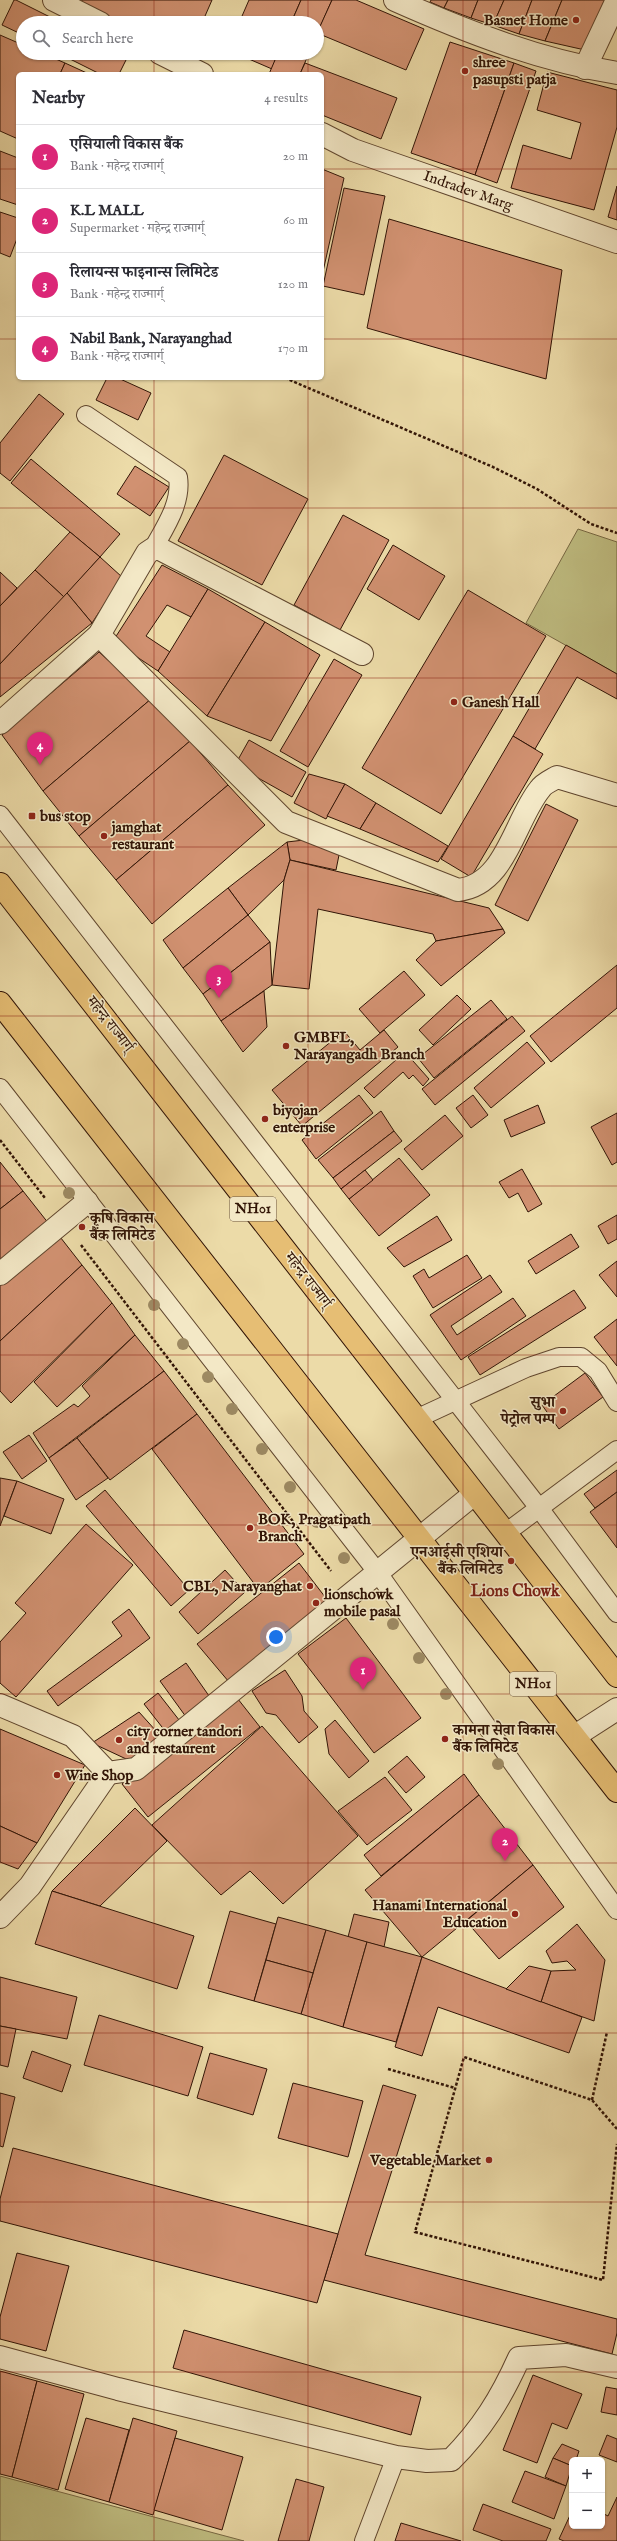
<!DOCTYPE html>
<meta charset="utf-8">
<style>
:root{--surface:#fff;--page:#f2f2f3;--text:#2b2b33;--muted:#7c7c81;--line:#e1e1e2;--accent:#db2777}
body{margin:0;font-family:"IM FELL English","Noto Serif Devanagari",serif;background:var(--page);color:var(--text)}
.controls{position:absolute;right:12px;bottom:12px;display:grid;overflow:hidden;border-radius:6px;box-shadow:0 1px 3px #0004}
.controls button{width:36px;height:36px;display:grid;place-items:center;padding:0;border:0;border-bottom:1px solid var(--line);background:var(--surface);color:var(--text);font:20px sans-serif}
.you{position:absolute;left:276px;top:1637px;width:14px;height:14px;margin:-10px;border:3px solid #fff;border-radius:50%;background:#1a73e8;box-shadow:0 0 0 6px #1a73e833}
.badge{display:grid;place-items:center;width:26px;height:26px;border-radius:50%;background:var(--accent);color:#fff;font-size:13px;font-weight:700}
.pin{position:absolute;translate:-50% -33px;filter:drop-shadow(0 1px 2px #0008)}
.pin::after{content:'';position:absolute;top:21px;width:14px;height:12px;background:inherit;clip-path:polygon(0 0,100% 0,50% 100%)}
.list{margin:0;padding:0;list-style:none}
h2{display:flex;justify-content:space-between;align-items:center;height:52px;margin:0;padding:0 16px;font-size:17px}
h2 small{font-size:13px;font-weight:400;color:var(--muted)}
.list li{display:grid;grid-template-columns:26px 1fr auto;gap:12px;align-items:center;box-sizing:border-box;height:64px;padding:0 16px;border-top:1px solid var(--line)}
.list b{display:block;font-size:15px;white-space:nowrap}
.list p{margin:0;font-size:13px;white-space:nowrap;color:var(--muted)}
.list em{font-size:13px;font-style:normal;color:var(--muted)}
.icon{flex:none;width:22px;height:22px;fill:none;stroke:currentColor;stroke-width:2;stroke-linecap:round;stroke-linejoin:round}
.map{position:relative;flex:none;width:617px;height:2541px;overflow:hidden}
.search{position:absolute;background:var(--surface);box-shadow:0 1px 3px #0004;left:16px;top:16px;width:308px;height:44px;display:flex;align-items:center;gap:10px;box-sizing:border-box;padding:0 14px;border-radius:22px;color:var(--muted);font-size:15px}
.panel{position:absolute;background:var(--surface);box-shadow:0 1px 3px #0004;left:16px;top:72px;width:308px;height:308px;border-radius:6px}
.map>svg:first-child{display:block}
</style>
<div class="map">
<svg width="617" height="2541" viewBox="0 0 617 2541">
<rect width="100%" height="100%" fill="#ecdba8"/>
<filter id="stains"><feTurbulence type="fractalNoise" baseFrequency=".005" numOctaves="4"/><feColorMatrix values="0 0 0 0 .2 0 0 0 0 .09 0 0 0 0 .02 0 0 0 .5 -.17"/></filter>
<radialGradient id="worn" r=".72"><stop offset=".6" stop-color="#630" stop-opacity="0"/><stop offset="1" stop-color="#630" stop-opacity=".3"/></radialGradient>
<g fill="#c0be82" stroke="#786944">
<polygon points="578,529 617,542 617,674 526,623"/>
<polygon points="0,2476 244,2541 0,2541"/>
</g>
<g fill="#d19171" stroke="#311406">
<polygon points="14,0 16,0 62,23 23,23 23,35 2,25"/>
<polygon points="82,0 212,0 202,23 120,23 80,5"/>
<polygon points="249,0 301,0 291,23 239,23"/>
<polygon points="301,0 332,0 317,34 317,23 291,23"/>
<polygon points="332,0 356,0 424,29 406,70 317,33"/>
<polygon points="431,0 448,0 444,8 430,2"/>
<polygon points="448,0 478,0 471,18 444,8"/>
<polygon points="478,0 504,0 493,25 471,18"/>
<polygon points="504,0 532,0 519,34 493,25"/>
<polygon points="532,0 562,0 545,41 519,34"/>
<polygon points="562,0 608,0 585,50 545,41"/>
<polygon points="0,35 23,45 23,53 42,53 65,63 60,74 18,74 18,139 0,131"/>
<polygon points="450,42 514,63 475,175 411,153"/>
<polygon points="58,53 122,53 128,56 119,74 100,74"/>
<polygon points="235,53 278,53 272,69"/>
<polygon points="278,53 309,53 300,74 269,74"/>
<polygon points="65,63 89,74 60,74"/>
<polygon points="305,63 397,98 381,139 322,115 322,74 300,74"/>
<polygon points="514,63 536,71 497,183 475,175"/>
<polygon points="547,72 617,90 617,127 594,210 511,188 523,145 571,159 581,123 537,110"/>
<polygon points="0,151 18,158 18,205 0,199"/>
<polygon points="322,169 344,178 322,276"/>
<polygon points="617,186 617,220 608,217"/>
<polygon points="344,188 385,196 364,295 323,286"/>
<polygon points="0,212 18,218 18,236 10,257 0,253"/>
<polygon points="389,219 562,270 546,379 367,328"/>
<polygon points="107,378 118,378 151,393 138,420 96,400"/>
<polygon points="39,394 64,414 10,481 0,473 0,443"/>
<polygon points="224,455 308,499 262,585 178,541"/>
<polygon points="31,459 120,534 100,557 11,483"/>
<polygon points="135,466 169,487 150,516 117,494"/>
<polygon points="343,515 389,540 340,630 294,605"/>
<polygon points="70,532 100,557 64,597 35,570"/>
<polygon points="393,545 445,576 419,620 367,589"/>
<polygon points="100,557 122,577 92,623 67,593"/>
<polygon points="162,565 208,589 191,617 167,605 146,636 170,652 158,671 113,641"/>
<polygon points="35,570 64,597 0,664 0,606"/>
<polygon points="0,572 17,588 0,606"/>
<polygon points="208,589 265,622 207,716 158,671"/>
<polygon points="468,590 546,636 441,814 362,768"/>
<polygon points="67,593 92,623 0,697 0,664"/>
<polygon points="265,622 320,655 271,741 207,716"/>
<polygon points="566,645 617,674 617,699 577,677 535,749 513,736"/>
<polygon points="99,652 151,699 43,791 2,735"/>
<polygon points="334,659 362,675 308,767 280,751"/>
<polygon points="151,699 190,741 79,836 43,791"/>
<polygon points="513,736 543,754 471,877 441,859"/>
<polygon points="249,740 306,772 292,797 235,765"/>
<polygon points="190,741 228,785 116,880 79,836"/>
<polygon points="309,774 345,784 326,819 294,803"/>
<polygon points="345,784 376,803 360,829 327,816"/>
<polygon points="228,785 265,825 152,924 116,880"/>
<polygon points="376,803 448,846 438,862 360,829"/>
<polygon points="546,804 578,820 528,921 495,905"/>
<polygon points="304,840 340,850 336,870 290,860 287,842"/>
<polygon points="287,842 290,860 284,880 248,915 228,888"/>
<polygon points="290,860 489,908 503,929 436,941 433,934 318,909 309,989 272,985 284,880"/>
<polygon points="228,888 248,915 183,968 163,940"/>
<polygon points="248,915 270,942 203,994 183,968"/>
<polygon points="503,929 505,933 441,986 416,960 436,941"/>
<polygon points="270,942 272,985 221,1021 203,994"/>
<polygon points="617,965 617,1008 551,1062 530,1036"/>
<polygon points="404,971 425,995 380,1033 359,1009"/>
<polygon points="264,991 267,1027 243,1052 221,1021"/>
<polygon points="457,995 471,1009 433,1045 419,1030"/>
<polygon points="491,1000 507,1019 434,1078 418,1058"/>
<polygon points="512,1016 525,1031 435,1105 422,1089"/>
<polygon points="384,1030 398,1047 302,1126 272,1090 344,1031 360,1050"/>
<polygon points="527,1042 545,1063 491,1108 474,1088"/>
<polygon points="405,1052 429,1079 423,1086 413,1075 409,1079 403,1072 374,1098 364,1088"/>
<polygon points="359,1095 373,1113 316,1159 302,1140"/>
<polygon points="473,1095 488,1115 471,1128 456,1108"/>
<polygon points="538,1105 545,1123 511,1137 504,1120"/>
<polygon points="381,1111 394,1131 333,1178 318,1160"/>
<polygon points="617,1113 617,1162 612,1165 591,1127"/>
<polygon points="445,1115 463,1136 422,1170 404,1149"/>
<polygon points="394,1131 402,1141 341,1189 333,1178"/>
<polygon points="399,1158 430,1195 379,1236 349,1199"/>
<polygon points="0,1162 23,1191 0,1209"/>
<polygon points="522,1169 542,1204 528,1212 518,1193 509,1198 499,1182"/>
<polygon points="365,1170 373,1180 349,1199 341,1189"/>
<polygon points="23,1191 49,1224 0,1264 0,1209"/>
<polygon points="617,1215 617,1239 608,1244 598,1226"/>
<polygon points="437,1216 452,1240 404,1267 387,1248"/>
<polygon points="57,1233 82,1265 0,1341 0,1280"/>
<polygon points="571,1234 579,1247 536,1274 528,1261"/>
<polygon points="467,1255 482,1278 433,1308 413,1276 424,1269 429,1278"/>
<polygon points="617,1261 617,1297 599,1275"/>
<polygon points="82,1265 112,1303 11,1403 0,1391 0,1341"/>
<polygon points="490,1275 502,1292 451,1326 457,1335 513,1298 526,1316 461,1360 430,1315"/>
<polygon points="574,1290 586,1308 480,1375 468,1357"/>
<polygon points="112,1303 135,1335 57,1407 34,1382"/>
<polygon points="617,1319 617,1366 594,1337"/>
<polygon points="135,1335 164,1371 49,1458 33,1433 74,1404 78,1407 90,1396 82,1386"/>
<polygon points="164,1371 197,1414 110,1480 77,1438"/>
<polygon points="585,1373 603,1397 559,1429 542,1405"/>
<polygon points="197,1414 304,1554 259,1590 152,1449"/>
<polygon points="29,1435 47,1461 22,1479 3,1452"/>
<polygon points="77,1438 108,1478 76,1500 49,1458"/>
<polygon points="617,1470 617,1492 595,1508 584,1494"/>
<polygon points="0,1478 17,1481 0,1526"/>
<polygon points="17,1481 64,1499 51,1534 4,1516"/>
<polygon points="105,1490 189,1590 171,1606 86,1506"/>
<polygon points="617,1492 617,1548 590,1512"/>
<polygon points="86,1524 133,1565 16,1697 0,1683 0,1642 26,1613 15,1603"/>
<polygon points="299,1563 332,1606 229,1682 197,1644"/>
<polygon points="225,1570 245,1592 198,1634 179,1612"/>
<polygon points="129,1609 150,1638 58,1706 47,1691 122,1636 112,1622"/>
<polygon points="346,1618 421,1718 374,1753 298,1654"/>
<polygon points="186,1663 214,1703 189,1721 160,1681"/>
<polygon points="285,1670 302,1696 304,1711 318,1727 299,1743 276,1715 266,1713 252,1691"/>
<polygon points="158,1693 183,1725 169,1736 144,1704"/>
<polygon points="234,1694 260,1727 148,1817 122,1784"/>
<polygon points="139,1712 166,1742 139,1765 92,1743"/>
<polygon points="335,1720 369,1761 349,1778 329,1754 325,1729"/>
<polygon points="262,1726 358,1836 283,1904 250,1871 221,1895 152,1825"/>
<polygon points="0,1729 85,1765 37,1843 0,1826"/>
<polygon points="407,1756 425,1777 406,1793 388,1772"/>
<polygon points="464,1774 479,1795 381,1876 364,1855"/>
<polygon points="385,1777 412,1810 367,1845 338,1811"/>
<polygon points="479,1795 533,1865 422,1957 365,1890"/>
<polygon points="135,1808 167,1841 100,1906 52,1891"/>
<polygon points="0,1826 37,1843 18,1869 0,1862"/>
<polygon points="533,1865 564,1907 499,1959 466,1921"/>
<polygon points="52,1891 194,1936 177,1989 35,1944"/>
<polygon points="230,1911 276,1924 254,2001 208,1988"/>
<polygon points="354,1914 389,1922 384,1947 348,1937"/>
<polygon points="278,1917 326,1930 313,1973 266,1960"/>
<polygon points="577,1924 605,1960 594,2021 541,2002 551,1971 576,1970 567,1961 552,1963 546,1951"/>
<polygon points="326,1930 367,1942 343,2027 301,2014"/>
<polygon points="367,1942 422,1957 396,2042 343,2027"/>
<polygon points="422,1957 582,2017 569,2053 438,2007 422,2056 395,2047"/>
<polygon points="266,1960 313,1973 301,2014 254,2001"/>
<polygon points="529,1966 551,1971 541,2002 506,1989"/>
<polygon points="0,1977 77,1997 67,2039 0,2026"/>
<polygon points="99,2015 203,2047 188,2096 84,2065"/>
<polygon points="0,2026 16,2029 8,2067 0,2065"/>
<polygon points="32,2051 71,2065 62,2092 23,2078"/>
<polygon points="210,2053 267,2069 253,2115 197,2098"/>
<polygon points="293,2083 363,2101 348,2157 278,2138"/>
<polygon points="383,2085 416,2095 365,2255 617,2319 617,2333 612,2354 324,2280"/>
<polygon points="0,2093 15,2097 3,2147 0,2146"/>
<polygon points="13,2148 338,2234 317,2303 0,2221 0,2199"/>
<polygon points="17,2253 69,2266 46,2351 0,2339 0,2317"/>
<polygon points="184,2330 421,2397 411,2435 173,2368"/>
<polygon points="0,2371 37,2381 12,2477 0,2474"/>
<polygon points="533,2375 582,2394 567,2429 552,2423 537,2463 503,2450"/>
<polygon points="37,2381 84,2394 58,2490 12,2477"/>
<polygon points="606,2387 617,2389 617,2415 601,2412"/>
<polygon points="86,2418 129,2430 109,2502 65,2489"/>
<polygon points="133,2418 177,2431 153,2515 109,2502"/>
<polygon points="607,2435 617,2439 617,2462 599,2455"/>
<polygon points="175,2438 243,2457 222,2530 154,2510"/>
<polygon points="562,2444 579,2451 576,2460 572,2460 572,2466 553,2458"/>
<polygon points="553,2458 572,2466 566,2486 545,2477"/>
<polygon points="525,2471 566,2486 554,2519 512,2502"/>
<polygon points="296,2479 324,2487 309,2541 278,2541"/>
<polygon points="617,2497 617,2541 564,2541 559,2539 572,2511 572,2526 602,2526 602,2513 608,2516"/>
<polygon points="483,2504 551,2529 546,2541 503,2541 473,2530"/>
<polygon points="401,2523 461,2541 395,2541"/>
</g>
<g fill="none" stroke-linecap="round" stroke-linejoin="round">
<defs>
<g id="service">
<path d="M86,415L178,477C182,503 165,527 153,549"/>
<polyline points="0,815 539,1508 617,1613"/>
<polyline points="0,1088 378,1573 617,1910"/>
<polyline points="416,1419 526,1368 559,1357 581,1357 598,1371 617,1402"/>
<polyline points="507,1532 617,1450"/>
<polyline points="364,2541 396,2457"/>
</g>
<g id="minor">
<polyline points="54,0 100,23"/>
<path d="M395,0C467,32 539,60 617,73"/>
<polyline points="160,53 202,74"/>
<polyline points="585,68 617,0"/>
<path id="s1" d="M322,134L353,150L617,242"/>
<path d="M99,635L286,822L458,890C506,885 514,821 540,789C543,784 552,780 557,777L617,795"/>
<polyline points="0,723 99,635 147,553 153,549 160,549 362,654"/>
<polyline points="0,1274 87,1202"/>
<polyline points="0,1705 73,1736 108,1773 136,1769 474,1494"/>
<polyline points="575,1736 617,1709"/>
<polyline points="0,1917 30,1886 108,1773"/>
<path d="M0,2357L118,2389L396,2457L427,2461L451,2460C482,2429 501,2398 519,2358L566,2355L617,2367"/>
</g>
<g id="trunk">
<polyline points="0,884 617,1676"/>
<polyline points="0,1003 617,1791"/>
</g>
</defs>
<use href="#service" stroke="#60462e" stroke-width="20"/>
<use href="#minor" stroke="#60462e" stroke-width="24"/>
<use href="#trunk" stroke="#311406" stroke-width="24"/>
<g stroke="#311406" stroke-width="2.5" stroke-dasharray="3 2" stroke-linecap="butt">
<polyline points="285,378 493,467 537,489 591,524 617,533"/>
<polyline points="0,1140 45,1198"/>
<polyline points="81,1245 331,1571"/>
<polyline points="388,2069 455,2088"/>
<polyline points="592,2100 607,2032"/>
<polyline points="617,2129 592,2100 464,2057 415,2232 603,2280 617,2144"/>
</g>
<use href="#service" stroke="#f3e8c6" stroke-width="18"/>
<use href="#minor" stroke="#f3e8c6" stroke-width="22"/>
<use href="#trunk" stroke="#e6be74" stroke-width="22"/>
</g>
<g fill="#9d8a63">
<circle cx="69" cy="1193" r="6"/>
<circle cx="101" cy="1235" r="6"/>
<circle cx="154" cy="1305" r="6"/>
<circle cx="183" cy="1344" r="6"/>
<circle cx="208" cy="1377" r="6"/>
<circle cx="232" cy="1409" r="6"/>
<circle cx="262" cy="1449" r="6"/>
<circle cx="290" cy="1487" r="6"/>
<circle cx="317" cy="1522" r="6"/>
<circle cx="344" cy="1558" r="6"/>
<circle cx="393" cy="1624" r="6"/>
<circle cx="419" cy="1658" r="6"/>
<circle cx="446" cy="1694" r="6"/>
<circle cx="498" cy="1764" r="6"/>
</g>
<path fill="none" stroke="#8f2418" stroke-width="1" stroke-opacity="0.55" d="M154,0V23M308,0V23M463,0V2541M154,53V74M308,53V74M0,169H18M322,169H617M0,339H18M322,339H617M154,378V2541M308,378V2541M0,508H617M0,678H617M0,847H617M0,1016H617M0,1186H617M0,1355H617M0,1525H617M0,1694H617M0,1863H617M0,2033H617M0,2202H617M0,2372H617"/>
<g fill="#8f2418" stroke="#f3e8c6" stroke-width="1.5">
<circle cx="576" cy="20" r="4"/>
<circle cx="465" cy="71" r="4"/>
<circle cx="454" cy="702" r="4"/>
<rect x="28" y="812" width="8" height="8" rx="2"/>
<circle cx="104" cy="836" r="4"/>
<circle cx="286" cy="1046" r="4"/>
<circle cx="265" cy="1119" r="4"/>
<circle cx="82" cy="1227" r="4"/>
<circle cx="563" cy="1411" r="4"/>
<circle cx="250" cy="1528" r="4"/>
<circle cx="511" cy="1561" r="4"/>
<circle cx="310" cy="1586" r="4"/>
<circle cx="316" cy="1603" r="4"/>
<circle cx="445" cy="1739" r="4"/>
<circle cx="119" cy="1740" r="4"/>
<circle cx="57" cy="1775" r="4"/>
<circle cx="515" cy="1914" r="4"/>
<circle cx="489" cy="2160" r="4"/>
</g>
<g text-anchor="middle" dominant-baseline="central" stroke-width="3" stroke-linejoin="round" paint-order="stroke">
<g fill="#f3e8c6" stroke="#6b5440" stroke-width="1">
<rect x="230" y="1197" width="46" height="24" rx="3"/>
<rect x="510" y="1672" width="46" height="24" rx="3"/>
</g>
<g font-size="14" font-weight="bold" fill="#311406">
<text x="253" y="1209">NH01</text>
<text x="533" y="1684">NH01</text>
</g>
<g font-size="15" font-weight="bold" fill="#311406" stroke="#f3e8c6" text-anchor="start">
<text x="568" y="20" text-anchor="end">Basnet Home</text>
<text x="473" y="62">shree<tspan x="473" dy="17">pasupsti patja</tspan></text>
<text x="462" y="702">Ganesh Hall</text>
<text x="40" y="816">bus stop</text>
<text x="112" y="827">jamghat<tspan x="112" dy="17">restaurant</tspan></text>
<text x="294" y="1037">GMBFL,<tspan x="294" dy="17">Narayangadh Branch</tspan></text>
<text x="273" y="1110">biyojan<tspan x="273" dy="17">enterprise</tspan></text>
<text x="90" y="1218">कृषि विकास<tspan x="90" dy="17">बैंक लिमिटेड</tspan></text>
<text x="555" y="1402" text-anchor="end">सुभा<tspan x="555" dy="17">पेट्रोल पम्प</tspan></text>
<text x="258" y="1519">BOK, Pragatipath<tspan x="258" dy="17">Branch</tspan></text>
<text x="503" y="1552" text-anchor="end">एनआईसी एशिया<tspan x="503" dy="17">बैंक लिमिटेड</tspan></text>
<text x="302" y="1586" text-anchor="end">CBL, Narayanghat</text>
<text x="324" y="1594">lionschowk<tspan x="324" dy="17">mobile pasal</tspan></text>
<text x="453" y="1730">कामना सेवा विकास<tspan x="453" dy="17">बैंक लिमिटेड</tspan></text>
<text x="127" y="1731">city corner tandori<tspan x="127" dy="17">and restaurent</tspan></text>
<text x="65" y="1775">Wine Shop</text>
<text x="507" y="1905" text-anchor="end">Hanami International<tspan x="507" dy="17">Education</tspan></text>
<text x="481" y="2160" text-anchor="end">Vegetable Market</text>
</g>
<g font-size="15" fill="#311406" stroke="#f3e8c6">
<text stroke="none"><textPath href="#s1" startOffset="157">Indradev Marg</textPath></text>
<text transform="translate(110 1024) rotate(52)">महेन्द्र राज्मार्ग्</text>
<text transform="translate(308 1280) rotate(52)">महेन्द्र राज्मार्ग्</text>
</g>
<g font-size="16" font-weight="bold" fill="#7a1f14" stroke="#f3e8c6">
<text x="515" y="1592">Lions Chowk</text>
</g>
</g>
<rect width="100%" height="100%" filter="url(#stains)"/>
<rect width="100%" height="100%" fill="url(#worn)"/>
</svg>
<div class="controls">
<button>+</button>
<button>−</button>
</div>
<div class="you"></div>
<div class="pin badge" style="left:363px;top:1690px">1</div>
<div class="pin badge" style="left:505px;top:1861px">2</div>
<div class="pin badge" style="left:219px;top:998px">3</div>
<div class="pin badge" style="left:40px;top:765px">4</div>
<div class="search"><svg class="icon" aria-label="search" viewBox="0 0 24 24"><circle cx="10" cy="10" r="6"/><path d="M15 15l6 6"/></svg>Search here</div>
<section class="panel">
<h2>Nearby<small>4 results</small></h2>
<ul class="list">
<li><span class="badge">1</span><div><b>एसियाली विकास बैंक</b><p>Bank · महेन्द्र राज्मार्ग्</p></div><em>20 m</em></li>
<li><span class="badge">2</span><div><b>K.L MALL</b><p>Supermarket · महेन्द्र राज्मार्ग्</p></div><em>60 m</em></li>
<li><span class="badge">3</span><div><b>रिलायन्स फाइनान्स लिमिटेड</b><p>Bank · महेन्द्र राज्मार्ग्</p></div><em>120 m</em></li>
<li><span class="badge">4</span><div><b>Nabil Bank, Narayanghad</b><p>Bank · महेन्द्र राज्मार्ग्</p></div><em>170 m</em></li>
</ul>
</section>
</div>
